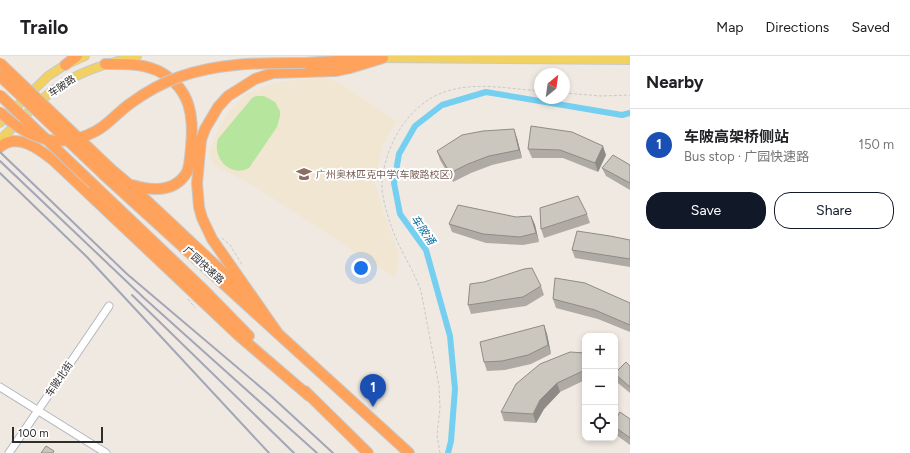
<!DOCTYPE html>
<meta charset="utf-8">
<style>
:root{--surface:#fff;--page:#f6f6f6;--text:#202124;--muted:#757577;--line:#e0e0e0;--accent:#111827}
body{margin:0;font-family:Figtree,"Noto Sans SC",sans-serif;background:var(--page);color:var(--text)}
.controls{position:absolute;right:12px;bottom:12px;display:grid;overflow:hidden;border-radius:8px;box-shadow:0 2px 6px #0003}
.controls button{width:36px;height:36px;display:grid;place-items:center;padding:0;border:0;border-bottom:1px solid var(--line);background:var(--surface);color:var(--text);font:20px sans-serif}
.compass{position:absolute;left:534px;top:12px;width:36px;height:36px;border-radius:50%;background:var(--surface);box-shadow:0 2px 6px #0003;rotate:29deg}
.scale{position:absolute;left:12px;bottom:10px;width:91px;box-sizing:border-box;padding-left:4px;border:2px solid #2e2e2e;border-top:0;font-size:11px;line-height:14px;white-space:nowrap;color:#2e2e2e;-webkit-text-stroke:3px #fff;paint-order:stroke}
.you{position:absolute;left:361px;top:212px;width:14px;height:14px;margin:-10px;border:3px solid #fff;border-radius:50%;background:#1a73e8;box-shadow:0 0 0 6px #1a73e833}
.badge{display:grid;place-items:center;width:26px;height:26px;border-radius:50%;background:var(--accent);color:#fff;font-size:13px;font-weight:700}
.pin{position:absolute;translate:-50% -33px;filter:drop-shadow(0 1px 2px #0008)}
.pin::after{content:'';position:absolute;top:21px;width:14px;height:12px;background:inherit;clip-path:polygon(0 0,100% 0,50% 100%)}
.list{margin:0;padding:0;list-style:none}
h2{display:flex;justify-content:space-between;align-items:center;height:52px;margin:0;padding:0 16px;font-size:17px}
h2 small{font-size:13px;font-weight:400;color:var(--muted)}
.list li{display:grid;grid-template-columns:26px 1fr auto;gap:12px;align-items:center;box-sizing:border-box;height:72px;padding:0 16px;border-top:1px solid var(--line)}
.list b{display:block;font-size:15px;white-space:nowrap}
.list p{margin:0;font-size:13px;white-space:nowrap;color:var(--muted)}
.list em{font-size:13px;font-style:normal;color:var(--muted)}
.actions{display:flex;gap:8px;padding:12px 16px}
.actions a{flex:1;padding:9px 0;border:1px solid var(--accent);border-radius:16px;text-align:center;font-size:14px;color:var(--accent)}
.actions .main{background:var(--accent);color:#fff}
.icon{flex:none;width:22px;height:22px;fill:none;stroke:currentColor;stroke-width:2;stroke-linecap:round;stroke-linejoin:round}
.map{position:relative;flex:none;width:630px;height:397px;overflow:hidden}
header{display:flex;align-items:center;gap:24px;box-sizing:border-box;height:56px;padding:0 20px;background:var(--surface);border-bottom:1px solid var(--line)}
header strong{font-size:19px}
nav{display:flex;gap:22px;margin-inline-start:auto;font-size:14px}
main{display:flex}
aside{flex:1;background:var(--surface)}
.map>svg:first-child{display:block}
</style>
<header>
<strong>Trailo</strong>
<nav><a>Map</a><a>Directions</a><a>Saved</a></nav>
</header>
<main>
<div class="map">
<svg width="630" height="397" viewBox="0 0 630 397">
<rect width="100%" height="100%" fill="#efe9e1"/>
<polygon fill="#f0e6d1" points="328,22 348,32 397,66 389,77 382,91 375,127 384,158 399,198 395,222 256,131 214,109 209,98 216,78 229,55 246,38 276,27 300,23"/>
<path fill="#b6e59e" d="M256,40H264L275,46L280,55V60L277,71L249,112C230,122 212,102 218,83L252,42Z"/>
<g fill="none" stroke-linecap="round" stroke-linejoin="round">
<polyline stroke="#75cff0" stroke-width="6" points="448,397 451,385 455,333 450,280 426,194 400,158 394,127 399,98 415,70 442,49 486,36 622,59 630,57"/>
<defs>
<g id="minor">
<polyline points="0,331 106,397"/>
<polyline points="9,397 109,250"/>
</g>
<g id="major">
<polyline points="377,2 630,4"/>
<polyline points="0,67 48,20 65,9 85,0"/>
<path d="M0,84C20,65 39,43 62,28C86,13 110,7 137,0"/>
</g>
<g id="highway">
<polyline points="305,7 367,3"/>
<path d="M105,8C124,8 145,7 162,17C191,34 194,61 191,92C190,99 190,109 187,116C175,137 152,135 132,129"/>
<polyline points="65,9 77,0"/>
<path d="M0,91C17,76 39,93 53,104L238,279L309,340"/>
<polyline points="111,113 130,129 226,219 244,238"/>
<polyline points="104,119 409,397"/>
<polyline points="93,128 202,232 249,280"/>
<polyline points="277,276 212,183 202,162 199,151 197,127 201,84 205,73 218,51 228,40 255,23 273,17 336,15 350,12 383,2"/>
<polyline points="305,335 368,397"/>
</g>
</defs>
<use href="#minor" stroke="#b4b7c1" stroke-width="9"/>
<use href="#major" stroke="#c9c9c9" stroke-width="10"/>
<use href="#highway" stroke="#c9c9c9" stroke-width="12"/>
<g stroke="#c9c9c9" stroke-width="1" stroke-dasharray="3 2" stroke-linecap="butt">
<polyline points="564,37 601,40 630,39"/>
<polyline points="222,182 230,189 243,210"/>
<polyline points="188,243 195,252"/>
<path d="M440,397L437,379L440,352L439,330L421,235C412,210 395,187 388,160C384,148 380,131 383,118C389,80 415,41 455,33C482,27 512,33 540,35"/>
</g>
<use href="#minor" stroke="#fff" stroke-width="7"/>
<use href="#major" stroke="#f2d163" stroke-width="8"/>
<use href="#highway" stroke="#ffa35c" stroke-width="10"/>
<g stroke="#a3a6b8" stroke-width="2">
<polyline points="0,96 127,218 271,340 333,397"/>
<polyline points="0,105 144,242 317,397"/>
<polyline points="0,117 87,201 269,397"/>
<polyline points="132,239 294,397"/>
</g>
<defs>
<g id="highway-bridge">
<polyline points="0,7 111,113"/>
<polyline points="0,20 104,119"/>
<polyline points="0,39 93,128"/>
<path d="M0,56C28,83 59,95 96,75C109,68 119,55 131,47C146,36 162,27 179,21C220,6 263,7 305,7"/>
</g>
</defs>
<use href="#highway-bridge" stroke="#c9c9c9" stroke-width="12" stroke-linecap="butt"/>
<use href="#highway-bridge" stroke="#ffa35c" stroke-width="10"/>
</g>
<g fill="#afaba4">
<polygon points="572,76 606,99 598,116 563,102 532,102 528,93"/>
<polygon points="517,82 522,102 492,109 471,117 453,126 440,104 437,95"/>
<polygon points="630,109 630,134 606,120 602,112"/>
<polygon points="587,158 590,167 544,182 541,173"/>
<polygon points="531,160 535,169 539,186 523,189 486,187 452,176 449,168"/>
<polygon points="630,184 630,211 575,202 572,194"/>
<polygon points="541,230 544,239 526,250 471,258 468,249"/>
<polygon points="553,243 630,247 630,276 598,263 556,252"/>
<polygon points="544,269 547,278 551,298 531,308 505,314 487,315 484,306"/>
<polygon points="585,297 585,324 560,336 544,353 536,367 504,365 501,356"/>
<polygon points="630,310 630,337 618,327 615,319 615,317"/>
<polygon points="630,363 630,389 615,378 615,364"/>
</g>
<g fill="#8e8b86">
<polygon points="514,73 517,82 522,102 519,94"/>
<polygon points="603,90 606,99 598,116 595,107"/>
<polygon points="531,160 535,169 539,186 536,177"/>
<polygon points="544,269 547,278 551,298 548,289"/>
<polygon points="557,327 560,336 544,353 536,367 533,358 540,344"/>
</g>
<g fill="#cbc7bf" stroke="#8e8b86">
<polygon points="531,70 572,76 603,90 595,107 560,94 528,93"/>
<polygon points="514,73 519,94 489,100 468,108 450,117 437,95 462,79 483,75"/>
<polygon points="613,99 630,109 630,127 602,112"/>
<polygon points="578,140 587,158 541,173 540,152"/>
<polygon points="458,149 516,161 531,160 536,177 520,181 483,178 449,168"/>
<polygon points="577,175 610,180 630,184 630,203 572,194"/>
<polygon points="532,212 541,230 523,241 468,249 470,228 484,226 524,213"/>
<polygon points="555,222 585,227 630,247 630,269 595,254 553,243"/>
<polygon points="544,269 548,289 528,299 502,305 484,306 480,286"/>
<polygon points="570,296 585,297 585,316 583,315 557,327 540,344 533,358 501,356 516,328 540,308"/>
<polygon points="626,306 630,310 630,331 615,318 615,317"/>
<polygon points="620,356 630,363 630,382 615,371 615,364"/>
<polygon points="46,390 54,395 53,397 41,397"/>
</g>
<defs>
<symbol id="school-bare" viewBox="-9 -9 18 18"><path d="M0-5L7-2L0 1L-7-2ZM-4 1L0 2.5L4 1V4Q0 6-4 4Z" fill="#8d6e63" stroke="#fff" stroke-width="2.5" paint-order="stroke"/></symbol>
</defs>
<g fill-rule="evenodd">
<use href="#school-bare" x="293" y="107" width="22" height="22"/>
</g>
<g text-anchor="middle" dominant-baseline="central" stroke-width="4" stroke-linejoin="round" paint-order="stroke">
<g font-size="10" fill="#2e2e2e" stroke="#fff">
<text transform="translate(62 30) rotate(-34)">车陂路</text>
<text transform="translate(204 209) rotate(42)">广园快速路</text>
<text transform="translate(59 323) rotate(-56)">车陂北街</text>
</g>
<g font-size="10" fill="#785e54" stroke="#fff" text-anchor="start">
<text x="316" y="118">广州奥林匹克中学(车陂路校区)</text>
</g>
<g font-size="11" font-style="italic" fill="#0d6fa3" stroke="#fff">
<text transform="translate(423 174) rotate(56)">车陂涌</text>
</g>
</g>
</svg>
<div class="controls">
<button>+</button>
<button>−</button>
<button><svg class="icon" aria-label="locate" viewBox="0 0 24 24"><circle cx="12" cy="12" r="6"/><path d="M12 2v4M12 18v4M2 12h4M18 12h4"/></svg></button>
</div>
<svg class="compass" viewBox="-18 -18 36 36"><path d="M0-13l5 13h-10z" fill="#e53935"/><path d="M0 13l5-13h-10z" fill="#757577"/></svg>
<div class="scale">100 m</div>
<div class="you"></div>
<div class="pin badge" style="left:373px;top:351px;background:#1a4fb4">1</div>
</div>
<aside>
<h2>Nearby<small></small></h2>
<ul class="list">
<li><span class="badge" style="background:#1a4fb4">1</span><div><b>车陂高架桥侧站</b><p>Bus stop · 广园快速路</p></div><em>150 m</em></li>
</ul>
<div class="actions"><a class="main">Save</a><a>Share</a></div>
</aside>
</main>
